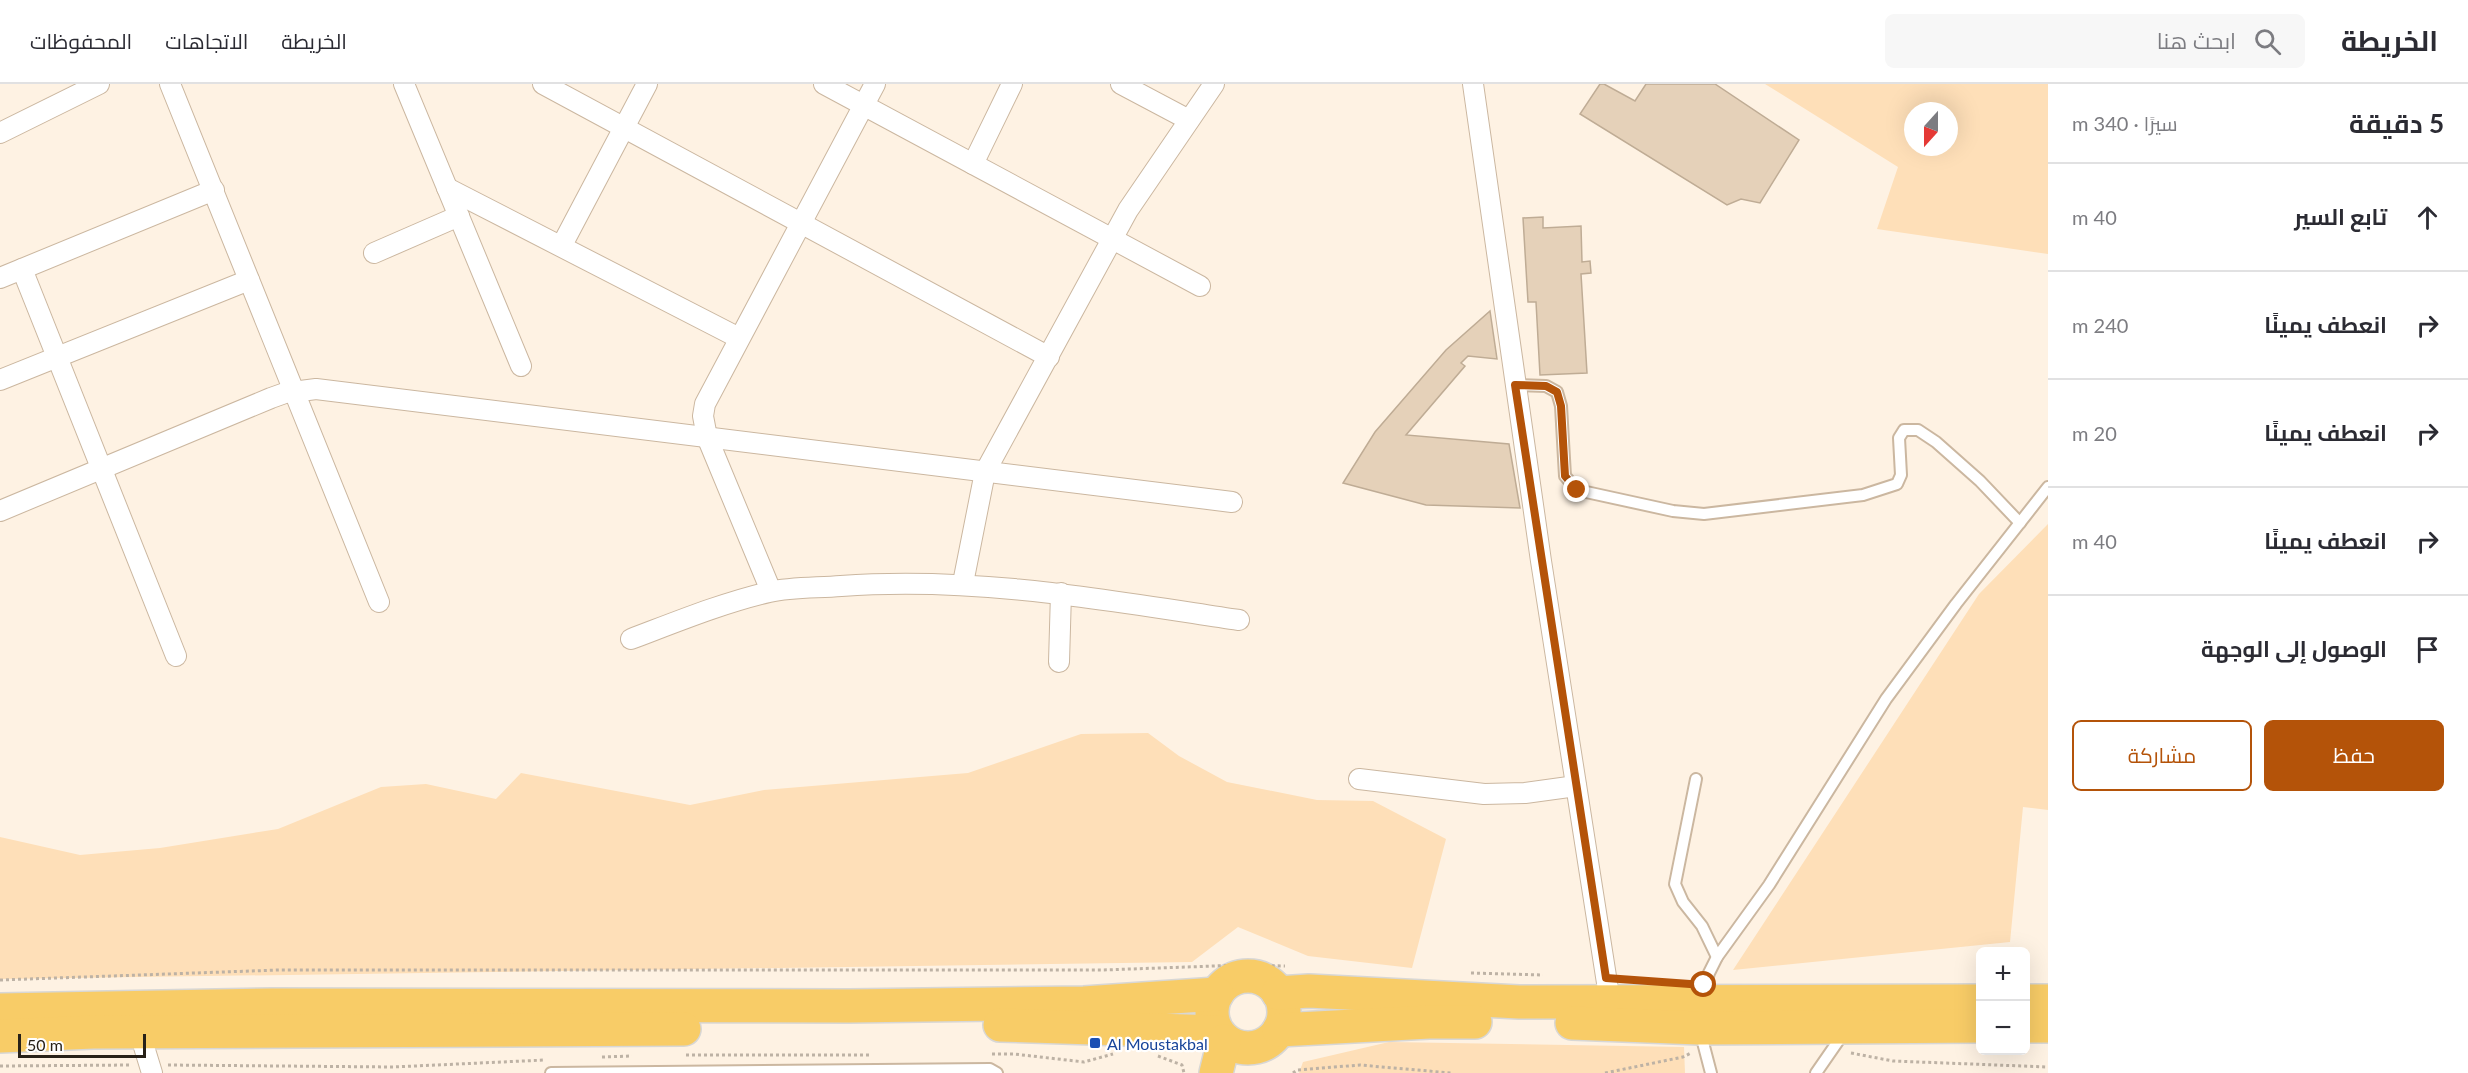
<!DOCTYPE html>
<html lang="ar">
<meta charset="utf-8">
<style>
:root{--surface:#fff;--page:#f7f7f7;--text:#2b2b33;--muted:#7c7c81;--line:#e1e1e2;--accent:#b45309}
body{margin:0;font-family:Lato,Cairo,sans-serif;background:var(--page);color:var(--text);direction:rtl}
.controls{position:absolute;right:18px;bottom:18px;display:grid;overflow:hidden;border-radius:9px;box-shadow:0 6px 24px #0002}
.controls button{width:54px;height:54px;display:grid;place-items:center;padding:0;border:0;border-bottom:2px solid var(--line);background:var(--surface);color:var(--text);font:30px sans-serif}
.compass{position:absolute;left:1904px;top:18px;width:54px;height:54px;border-radius:50%;background:var(--surface);box-shadow:0 6px 24px #0002;rotate:201deg}
.scale{position:absolute;left:18px;bottom:15px;width:128px;box-sizing:border-box;padding-left:6px;border:3px solid #282118;border-top:0;font-size:16px;line-height:21px;white-space:nowrap;color:#282118;-webkit-text-stroke:4px #fff;paint-order:stroke}
.stop{position:absolute;width:18px;height:18px;margin:-14px;border:4px solid #b45309;border-radius:50%;background:#fff}
.stop.end{background:#b45309;border-color:#fff;box-shadow:0 2px 6px #0008}
.list{margin:0;padding:0;list-style:none}
h2{display:flex;justify-content:space-between;align-items:center;height:78px;margin:0;padding:0 24px;font-size:26px}
h2 small{font-size:20px;font-weight:400;color:var(--muted)}
.list li{display:grid;grid-template-columns:39px 1fr auto;gap:18px;align-items:center;box-sizing:border-box;height:108px;padding:0 24px;border-top:2px solid var(--line)}
.list b{display:block;font-size:22px;white-space:nowrap}
.list em{font-size:20px;font-style:normal;color:var(--muted)}
.actions{display:flex;gap:12px;padding:18px 24px}
.actions a{flex:1;padding:14px 0;border:2px solid var(--accent);border-radius:9px;text-align:center;font-size:21px;color:var(--accent)}
.actions .main{background:var(--accent);color:#fff}
.icon{flex:none;width:33px;height:33px;fill:none;stroke:currentColor;stroke-width:2;stroke-linecap:round;stroke-linejoin:round}
.map{position:relative;flex:none;width:2048px;height:989px;overflow:hidden;direction:ltr}
header{display:flex;align-items:center;gap:36px;box-sizing:border-box;height:84px;padding:0 30px;background:var(--surface);border-bottom:2px solid var(--line)}
header strong{font-size:28px}
nav{display:flex;gap:33px;margin-inline-start:auto;font-size:21px}
.search{width:420px;height:54px;background:var(--page);display:flex;align-items:center;gap:15px;box-sizing:border-box;padding:0 21px;border-radius:9px;color:var(--muted);font-size:22px}
main{display:flex}
aside{flex:1;background:var(--surface)}
.map>svg:first-child{display:block}
</style>
<header>
<strong>الخريطة</strong>
<div class="search"><svg class="icon" aria-label="search" viewBox="0 0 24 24"><circle cx="10" cy="10" r="6"/><path d="M15 15l6 6"/></svg>ابحث هنا</div>
<nav><a>الخريطة</a><a>الاتجاهات</a><a>المحفوظات</a></nav>
</header>
<main>
<aside>
<h2>5 دقيقة<small>سيرًا · 340 m</small></h2>
<ul class="list">
<li><svg class="icon" aria-label="ahead" viewBox="0 0 24 24"><path d="M12 20V5M6 11l6-6 6 6"/></svg><div><b>تابع السير</b></div><em>40 m</em></li>
<li><svg class="icon" aria-label="right" viewBox="0 0 24 24"><path d="M7 20v-9h11M14 6l5 5-5 5"/></svg><div><b>انعطف يمينًا</b></div><em>240 m</em></li>
<li><svg class="icon" aria-label="right" viewBox="0 0 24 24"><path d="M7 20v-9h11M14 6l5 5-5 5"/></svg><div><b>انعطف يمينًا</b></div><em>20 m</em></li>
<li><svg class="icon" aria-label="right" viewBox="0 0 24 24"><path d="M7 20v-9h11M14 6l5 5-5 5"/></svg><div><b>انعطف يمينًا</b></div><em>40 m</em></li>
<li><svg class="icon" aria-label="arrive" viewBox="0 0 24 24"><path d="M6 21V4h12l-3 4 3 4H6"/></svg><div><b>الوصول إلى الوجهة</b></div></li>
</ul>
<div class="actions"><a class="main">حفظ</a><a>مشاركة</a></div>
</aside>
<div class="map">
<svg width="2048" height="989" viewBox="0 0 2048 989">
<rect width="100%" height="100%" fill="#fef2e3"/>
<g fill="#fedfb8" fill-rule="evenodd">
<path d="M1765,0H2048V170L1877,145L1898,83ZM1913,27H1949V63H1913Z"/>
<polygon points="2048,440 2048,726 2023,723 2010,858 1733,886 1979,510"/>
<polygon points="1148,649 1179,672 1227,698 1317,716 1373,717 1446,755 1412,884 1308,872 1238,843 1192,878 0,895 0,753 80,771 160,764 278,745 381,703 426,700 496,715 521,689 690,721 764,706 968,689 1081,650"/>
<polygon points="1389,958 1684,963 1685,989 1299,989 1303,978"/>
</g>
<g fill="#e5d1b9" stroke="#bfac95" stroke-width="1.5">
<polygon points="1600,0 1604,0 1635,17 1646,0 1715,0 1799,56 1760,119 1741,115 1727,121 1580,30"/>
<polygon points="1543,133 1543,144 1581,142 1582,178 1590,177 1591,189 1581,190 1587,289 1540,291 1536,218 1528,218 1523,134"/>
<polygon points="1490,227 1497,275 1468,272 1461,279 1465,282 1406,351 1509,360 1520,424 1426,421 1343,399 1375,348 1446,266"/>
</g>
<g fill="none" stroke-linecap="round" stroke-linejoin="round">
<defs>
<g id="lane">
<polyline points="1515,301 1546,302 1557,308 1561,322 1565,392 1577,406 1673,427 1704,430 1863,411 1897,400 1901,391 1899,354 1904,346 1918,346 1936,358 1980,397 2020,439"/>
<polyline points="1696,695 1675,800 1683,818 1702,842 1717,873"/>
<polyline points="1702,915 1709,889 1717,873 1769,801 1886,615 1956,520 2048,403"/>
<polyline points="1700,947 1711,989"/>
<polyline points="551,989 990,985 997,989"/>
<polyline points="1816,989 1843,950"/>
</g>
<g id="street">
<polyline points="170,0 379,518"/>
<polyline points="404,0 521,282"/>
<polyline points="543,0 1049,273"/>
<polyline points="824,0 1200,202"/>
<polyline points="1121,0 1189,36"/>
<polyline points="1473,0 1541,477 1610,918"/>
<polyline points="0,49 99,0"/>
<polyline points="973,80 1012,0"/>
<polyline points="447,104 739,254"/>
<polyline points="562,161 647,0"/>
<polyline points="374,169 459,132"/>
<polyline points="22,185 176,572"/>
<polyline points="0,194 214,106"/>
<polyline points="0,296 249,196"/>
<polyline points="0,427 271,314 285,309 316,305 1232,418"/>
<polyline points="963,499 985,388 1128,126 1214,0"/>
<polyline points="771,507 707,353 703,332 705,320 875,0"/>
<path d="M631,555C676,538 722,519 769,508C792,503 818,504 841,502C976,492 1106,516 1239,536"/>
<polyline points="1059,578 1061,509"/>
<polyline points="1359,695 1484,710 1525,709 1576,702"/>
<polyline points="137,940 152,989"/>
</g>
<g id="highway">
<circle cx="1248" cy="928" r="36"/>
<polyline points="1278,909 1309,907 1519,918 1980,917"/>
<polyline points="2026,917 2048,917"/>
<polyline points="0,926 272,921 849,922 1084,919 1217,910"/>
<polyline points="1572,939 1699,944 1980,942"/>
<polyline points="1000,941 1217,948"/>
<polyline points="2026,942 2048,942"/>
<polyline points="1279,946 1429,938 1475,938"/>
<polyline points="0,952 93,948 684,945"/>
<polyline points="1216,989 1224,957"/>
</g>
</defs>
<use href="#lane" stroke="#cbb7a0" stroke-width="14"/>
<use href="#street" stroke="#cbb7a0" stroke-width="22"/>
<use href="#highway" stroke="#d8d7d5" stroke-width="36"/>
<g stroke="#bdb2a5" stroke-width="3" stroke-dasharray="3 3" stroke-linecap="butt">
<polyline points="1471,889 1543,891"/>
<polyline points="0,896 279,886 1103,886 1242,881 1285,882"/>
<polyline points="1851,969 1893,977 2048,983"/>
<polyline points="992,970 1014,970 1084,978 1113,970"/>
<polyline points="686,971 869,971"/>
<polyline points="1158,972 1182,981 1184,989"/>
<polyline points="602,973 632,972"/>
<polyline points="168,981 393,983 545,976"/>
<polyline points="0,982 131,981"/>
<polyline points="1293,989 1297,986 1360,981 1451,989"/>
<polyline points="1605,989 1683,973 1691,969"/>
</g>
<use href="#lane" stroke="#fff" stroke-width="10"/>
<use href="#street" stroke="#fff" stroke-width="20"/>
<use href="#highway" stroke="#f8cc67" stroke-width="33"/>
</g>
<g fill="none" stroke-linecap="round" stroke-linejoin="round">
<polyline stroke="#b45309" stroke-width="8" points="1577,406 1565,392 1561,322 1557,308 1546,302 1515,301 1606,894 1704,901"/>
</g>
<rect fill="#1a4fb4" stroke="#fff" stroke-width="2" x="1089" y="953" width="12" height="12" rx="3"/>
<g text-anchor="middle" dominant-baseline="central" stroke-width="4.5" stroke-linejoin="round" paint-order="stroke">
<g font-size="16" fill="#164399" stroke="#fff" text-anchor="start">
<text x="1107" y="959">Al Moustakbal</text>
</g>
</g>
</svg>
<div class="controls">
<button>+</button>
<button>−</button>
</div>
<svg class="compass" viewBox="-18 -18 36 36"><path d="M0-13l5 13h-10z" fill="#e53935"/><path d="M0 13l5-13h-10z" fill="#7c7c81"/></svg>
<div class="scale">50 m</div>
<div class="stop" style="left:1704px;top:901px"></div>
<div class="stop end" style="left:1577px;top:406px"></div>
</div>
</main>
